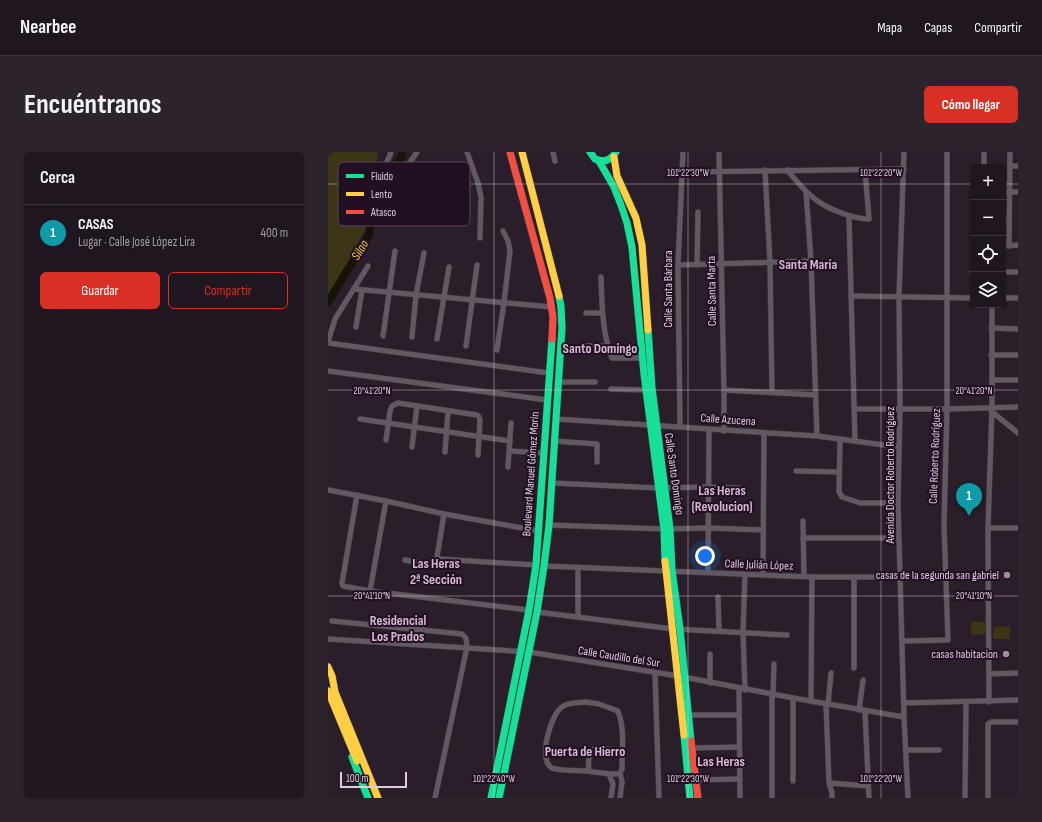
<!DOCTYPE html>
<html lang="es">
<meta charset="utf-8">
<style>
:root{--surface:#1f161f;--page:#2c232c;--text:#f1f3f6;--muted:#a19fa4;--line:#3c353d;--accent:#d93025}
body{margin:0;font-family:"Sofia Sans Condensed",sans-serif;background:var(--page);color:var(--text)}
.controls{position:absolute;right:12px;top:12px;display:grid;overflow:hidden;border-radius:6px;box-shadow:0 1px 3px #0004}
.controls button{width:36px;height:36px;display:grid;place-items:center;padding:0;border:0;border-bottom:1px solid var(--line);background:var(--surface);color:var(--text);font:20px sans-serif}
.scale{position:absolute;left:12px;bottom:10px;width:67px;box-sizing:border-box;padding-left:4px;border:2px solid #dccedc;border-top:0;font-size:11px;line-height:14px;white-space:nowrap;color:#dccedc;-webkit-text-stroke:3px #230f23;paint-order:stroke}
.you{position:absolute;left:377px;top:404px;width:14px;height:14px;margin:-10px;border:3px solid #fff;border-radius:50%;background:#1a73e8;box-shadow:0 0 0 6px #1a73e833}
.badge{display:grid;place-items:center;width:26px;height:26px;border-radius:50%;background:var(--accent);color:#fff;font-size:13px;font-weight:700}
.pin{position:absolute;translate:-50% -33px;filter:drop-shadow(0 1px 2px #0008)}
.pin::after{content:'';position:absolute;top:21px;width:14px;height:12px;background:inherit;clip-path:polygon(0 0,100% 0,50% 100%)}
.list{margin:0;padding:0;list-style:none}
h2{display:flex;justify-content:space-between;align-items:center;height:52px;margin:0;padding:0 16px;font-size:17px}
h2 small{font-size:13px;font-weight:400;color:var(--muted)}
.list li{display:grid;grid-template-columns:26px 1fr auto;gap:12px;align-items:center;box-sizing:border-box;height:56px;padding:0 16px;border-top:1px solid var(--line)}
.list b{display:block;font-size:15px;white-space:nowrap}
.list p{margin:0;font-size:13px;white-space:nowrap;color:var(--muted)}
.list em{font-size:13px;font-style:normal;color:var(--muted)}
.actions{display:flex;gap:8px;padding:12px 16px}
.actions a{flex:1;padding:9px 0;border:1px solid var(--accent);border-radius:6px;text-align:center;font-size:14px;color:var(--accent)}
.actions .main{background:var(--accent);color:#fff}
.icon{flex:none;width:22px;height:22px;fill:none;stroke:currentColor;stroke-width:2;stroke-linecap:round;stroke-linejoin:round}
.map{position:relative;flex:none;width:690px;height:646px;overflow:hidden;border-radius:6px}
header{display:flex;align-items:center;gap:24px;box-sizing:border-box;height:56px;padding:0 20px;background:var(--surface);border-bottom:1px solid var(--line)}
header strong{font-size:19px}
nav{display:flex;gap:22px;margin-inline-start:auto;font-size:14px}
.intro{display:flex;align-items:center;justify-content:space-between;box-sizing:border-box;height:96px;padding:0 24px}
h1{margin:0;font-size:28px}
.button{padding:10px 18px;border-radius:6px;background:var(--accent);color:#fff;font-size:14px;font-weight:700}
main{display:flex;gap:24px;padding:0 24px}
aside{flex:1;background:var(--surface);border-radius:6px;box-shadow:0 1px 3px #0004}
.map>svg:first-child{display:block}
</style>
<header>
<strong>Nearbee</strong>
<nav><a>Mapa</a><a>Capas</a><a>Compartir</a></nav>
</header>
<div class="intro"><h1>Encuéntranos</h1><a class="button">Cómo llegar</a></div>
<main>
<aside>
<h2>Cerca<small></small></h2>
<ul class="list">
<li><span class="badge" style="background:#0f9aa8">1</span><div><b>CASAS</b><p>Lugar · Calle José López Lira</p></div><em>400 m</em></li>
</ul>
<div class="actions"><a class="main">Guardar</a><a>Compartir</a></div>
</aside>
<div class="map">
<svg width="690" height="646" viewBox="0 0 690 646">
<rect width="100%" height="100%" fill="#291e29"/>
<g fill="#3b3415">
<polygon points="0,0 50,0 37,78 0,150"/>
<polygon points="643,470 659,470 659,482 643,483"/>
<polygon points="682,474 682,487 665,487 666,475"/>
</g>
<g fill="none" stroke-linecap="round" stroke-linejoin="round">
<polyline stroke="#171308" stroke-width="8" points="0,150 41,83 45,57 53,47 57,29 74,4 74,0"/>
<defs>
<g id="street">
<path d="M63,0C60,11 36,48 52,56C56,58 58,57 61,54L74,22L89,0"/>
<polyline points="139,0 150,31 153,45 152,86"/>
<polyline points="225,0 227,9"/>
<polyline points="391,0 396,238 396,279"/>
<polyline points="576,0 571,144 572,257 570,351 576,565 580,646"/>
<polyline points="656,0 656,15"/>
<polyline points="682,14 690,14"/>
<polyline points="437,18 442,110 444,241"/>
<path d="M459,18C468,28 476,39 487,47C499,57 526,67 541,67L537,18"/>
<polyline points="355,20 576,17"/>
<polyline points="478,40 483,109 489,284"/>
<polyline points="675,40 690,40"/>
<polyline points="521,64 527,289"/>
<polyline points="675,67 681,67"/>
<polyline points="675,94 690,93"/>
<polyline points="681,94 682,0"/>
<polyline points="350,113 483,109"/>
<polyline points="369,113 370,60"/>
<polyline points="644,120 645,120"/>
<polyline points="675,120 690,120"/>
<path d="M273,125C274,152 274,181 284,206H314"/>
<polyline points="26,137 224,155"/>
<polyline points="523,144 645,146"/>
<polyline points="675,146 690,146"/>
<polyline points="258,161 274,161"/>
<polyline points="28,175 34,138"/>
<polyline points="663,176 690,177"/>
<polyline points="55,184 67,99"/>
<polyline points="84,185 88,143 96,101"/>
<polyline points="109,187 121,115"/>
<polyline points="0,190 7,167 40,114"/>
<polyline points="0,191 221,221"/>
<polyline points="138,194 149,113"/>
<polyline points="256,194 280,194"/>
<polyline points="169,198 176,150 182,99 180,89 175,79"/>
<polyline points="663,203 690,203"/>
<polyline points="0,219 219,248"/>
<polyline points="664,228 690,228"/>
<polyline points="230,230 267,230"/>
<polyline points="283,237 318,238"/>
<polyline points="396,238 488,243"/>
<polyline points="527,257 619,257 690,255"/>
<polyline points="663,259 690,281"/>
<polyline points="32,267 182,289"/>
<polyline points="228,267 489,284 571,295"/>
<polyline points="352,275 350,113 355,0"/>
<polyline points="512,287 511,340 514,345 532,351 570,351"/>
<polyline points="58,288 62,259 64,254 70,251 149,263 151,265 152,268 150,303"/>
<polyline points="226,289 269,292 269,310"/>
<polyline points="84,295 89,254"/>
<polyline points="182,299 216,301"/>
<polyline points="117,300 120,260"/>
<polyline points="180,315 183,271"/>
<polyline points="468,319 511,320"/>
<polyline points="224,331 330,336 380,335 411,336"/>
<polyline points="0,338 58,349 116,362 211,379"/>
<polyline points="29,343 14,431 15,434 42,439 201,458"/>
<polyline points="475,369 476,424"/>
<polyline points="221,373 336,377 380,376 435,378"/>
<polyline points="660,376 690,376"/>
<polyline points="475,386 571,386"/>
<polyline points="110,407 208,413"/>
<polyline points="77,408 104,413 108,411 116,362"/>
<polyline points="216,414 484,425 573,425"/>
<polyline points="250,415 250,465"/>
<polyline points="380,420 381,277"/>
<polyline points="417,422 415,480 417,538"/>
<polyline points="435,423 436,281"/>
<polyline points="526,426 526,516"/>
<polyline points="42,439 58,349"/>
<polyline points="390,445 391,479"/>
<polyline points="209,460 345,477 459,483"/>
<polyline points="4,469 134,482 138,486 139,495 107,646"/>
<polyline points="0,487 201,500 356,525 465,546 576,565"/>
<polyline points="574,489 620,488 616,373 619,257 619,0"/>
<polyline points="327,522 331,646"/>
<polyline points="661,522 690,521"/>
<polyline points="382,531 382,502"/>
<polyline points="411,537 412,646"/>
<polyline points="444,542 444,646"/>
<polyline points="445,543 446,512"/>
<polyline points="465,546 465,629"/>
<polyline points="483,549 484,425"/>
<path d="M258,550L271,552L290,559C297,577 294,598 294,617L292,621L289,622C278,622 268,620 258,619C250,618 231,619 224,616C209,608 223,562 234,555C240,550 250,551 258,550Z"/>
<polyline points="661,550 660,376 664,255 664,153"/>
<polyline points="576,551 690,548"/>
<polyline points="498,552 501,631 504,641 504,646"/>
<polyline points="500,553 503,521"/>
<polyline points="531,558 535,528"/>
<polyline points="537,559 541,646"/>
<polyline points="360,563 411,563"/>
<polyline points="364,596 411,595"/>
<polyline points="578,598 611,598"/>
<path d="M261,619C260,613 260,598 268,596C271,596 275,597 278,597C284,597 289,598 294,600"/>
<polyline points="292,621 294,630 292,646"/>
<polyline points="281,622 285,632 283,646"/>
<polyline points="368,628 411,627"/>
<polyline points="501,631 540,634"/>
<polyline points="637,646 638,550"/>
<polyline points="660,646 660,572 663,570 690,570"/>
</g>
<g id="fast">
<path d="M262,0L267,7C276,11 283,8 288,0"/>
<polyline points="271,9 286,35 293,53 299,71 304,95 316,222 336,377 337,409"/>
<polyline points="320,178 324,236 342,377 344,418 352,477 363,589"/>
<polyline points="356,583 362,646"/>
<polyline points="24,605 40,646"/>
<polyline points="163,646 201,458 208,413 224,187"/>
<polyline points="171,646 209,460 216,414 221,373 234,176 233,155 231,144"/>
</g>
<g id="slow">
<polyline points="194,0 231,144"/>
<polyline points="286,5 289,24 308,66 314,93 320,178"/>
<polyline points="337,409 356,583"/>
<polyline points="0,515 4,524 7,540 50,646"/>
<polyline points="0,539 29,609"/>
</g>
<g id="jam">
<polyline points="182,0 222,146 225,165 224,187"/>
<polyline points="363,589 370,646"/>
</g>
</defs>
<use href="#street" stroke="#453c45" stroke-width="6"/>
<use href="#fast" stroke="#453c45" stroke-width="8"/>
<use href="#slow" stroke="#453c45" stroke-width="8"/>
<use href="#jam" stroke="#453c45" stroke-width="8"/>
<use href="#street" stroke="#615861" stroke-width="5"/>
<use href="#fast" stroke="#16e098" stroke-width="7"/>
<use href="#slow" stroke="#ffcf43" stroke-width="7"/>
<use href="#jam" stroke="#f24e42" stroke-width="7"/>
</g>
<path fill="none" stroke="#dccedc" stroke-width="1" stroke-opacity="0.45" d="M166,0V646M360,0V646M553,0V646M0,32H645M675,32H690M0,238H690M0,444H690"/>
<g fill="#9d909d" stroke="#230f23" stroke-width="1.5">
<circle cx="679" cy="423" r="4"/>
<circle cx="678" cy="502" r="4"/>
</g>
<g text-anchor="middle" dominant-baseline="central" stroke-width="4" stroke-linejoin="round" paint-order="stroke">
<g font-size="12" fill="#dccedc" stroke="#230f23">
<text transform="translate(340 137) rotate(-90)">Calle Santa Bárbara</text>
<text transform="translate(384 139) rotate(-91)">Calle Santa Marta</text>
<text transform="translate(400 268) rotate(4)">Calle Azucena</text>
<text transform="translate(607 304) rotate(-88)">Calle Roberto Rodríguez</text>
<text transform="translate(203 322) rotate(-86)">Boulevard Manuel Gómez Morín</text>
<text transform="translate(346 322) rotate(82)">Calle Santo Domingo</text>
<text transform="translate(562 323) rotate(-90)">Avenida Doctor Roberto Rodríguez</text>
<text transform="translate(431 413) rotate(2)">Calle Julián López</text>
<text transform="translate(291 505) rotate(9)">Calle Caudillo del Sur</text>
</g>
<g font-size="12" fill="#dccedc" stroke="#230f23" text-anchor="end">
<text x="671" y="423">casas de la segunda san gabriel</text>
<text x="670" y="502">casas habitacion</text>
</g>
<g font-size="13" font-style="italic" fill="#e5cc40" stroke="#230f23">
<text transform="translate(32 98) rotate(-59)">Silao</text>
</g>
<g font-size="14" font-weight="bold" fill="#d4b9d3" stroke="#230f23">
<text x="480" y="112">Santa María</text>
<text x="272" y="196">Santo Domingo</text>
<text x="394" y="338">Las Heras<tspan x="394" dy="16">(Revolucion)</tspan></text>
<text x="108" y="411">Las Heras<tspan x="108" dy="16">2ª Sección</tspan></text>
<text x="70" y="468">Residencial<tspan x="70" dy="16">Los Prados</tspan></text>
<text x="257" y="599">Puerta de Hierro</text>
<text x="393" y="609">Las Heras</text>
</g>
</g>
<rect x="10" y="10" width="132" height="64" rx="6" fill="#230f23" stroke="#5a485a" stroke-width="1"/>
<rect x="18" y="22" width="18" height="4" fill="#16e098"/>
<rect x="18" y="40" width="18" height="4" fill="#ffcf43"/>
<rect x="18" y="58" width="18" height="4" fill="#f24e42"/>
<g font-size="11" fill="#dccedc">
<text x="43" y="28">Fluido</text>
<text x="43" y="46">Lento</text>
<text x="43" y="64">Atasco</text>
</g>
<g font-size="10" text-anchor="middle" fill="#dccedc" stroke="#230f23" stroke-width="4" stroke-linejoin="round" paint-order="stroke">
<text x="360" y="24">101°22'30"W</text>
<text x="553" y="24">101°22'20"W</text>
<text x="44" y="242">20°41'20"N</text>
<text x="646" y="242">20°41'20"N</text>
<text x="44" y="447">20°41'10"N</text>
<text x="646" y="447">20°41'10"N</text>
<text x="166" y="630">101°22'40"W</text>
<text x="360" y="630">101°22'30"W</text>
<text x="553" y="630">101°22'20"W</text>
</g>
</svg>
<div class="controls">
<button>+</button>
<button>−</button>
<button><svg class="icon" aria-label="locate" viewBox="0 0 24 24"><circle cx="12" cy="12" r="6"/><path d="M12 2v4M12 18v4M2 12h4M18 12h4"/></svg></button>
<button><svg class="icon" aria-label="layers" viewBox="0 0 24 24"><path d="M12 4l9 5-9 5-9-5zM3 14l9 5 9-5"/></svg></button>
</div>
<div class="scale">100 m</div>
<div class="you"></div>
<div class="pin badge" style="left:641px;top:364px;background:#0f9aa8">1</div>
</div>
</main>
